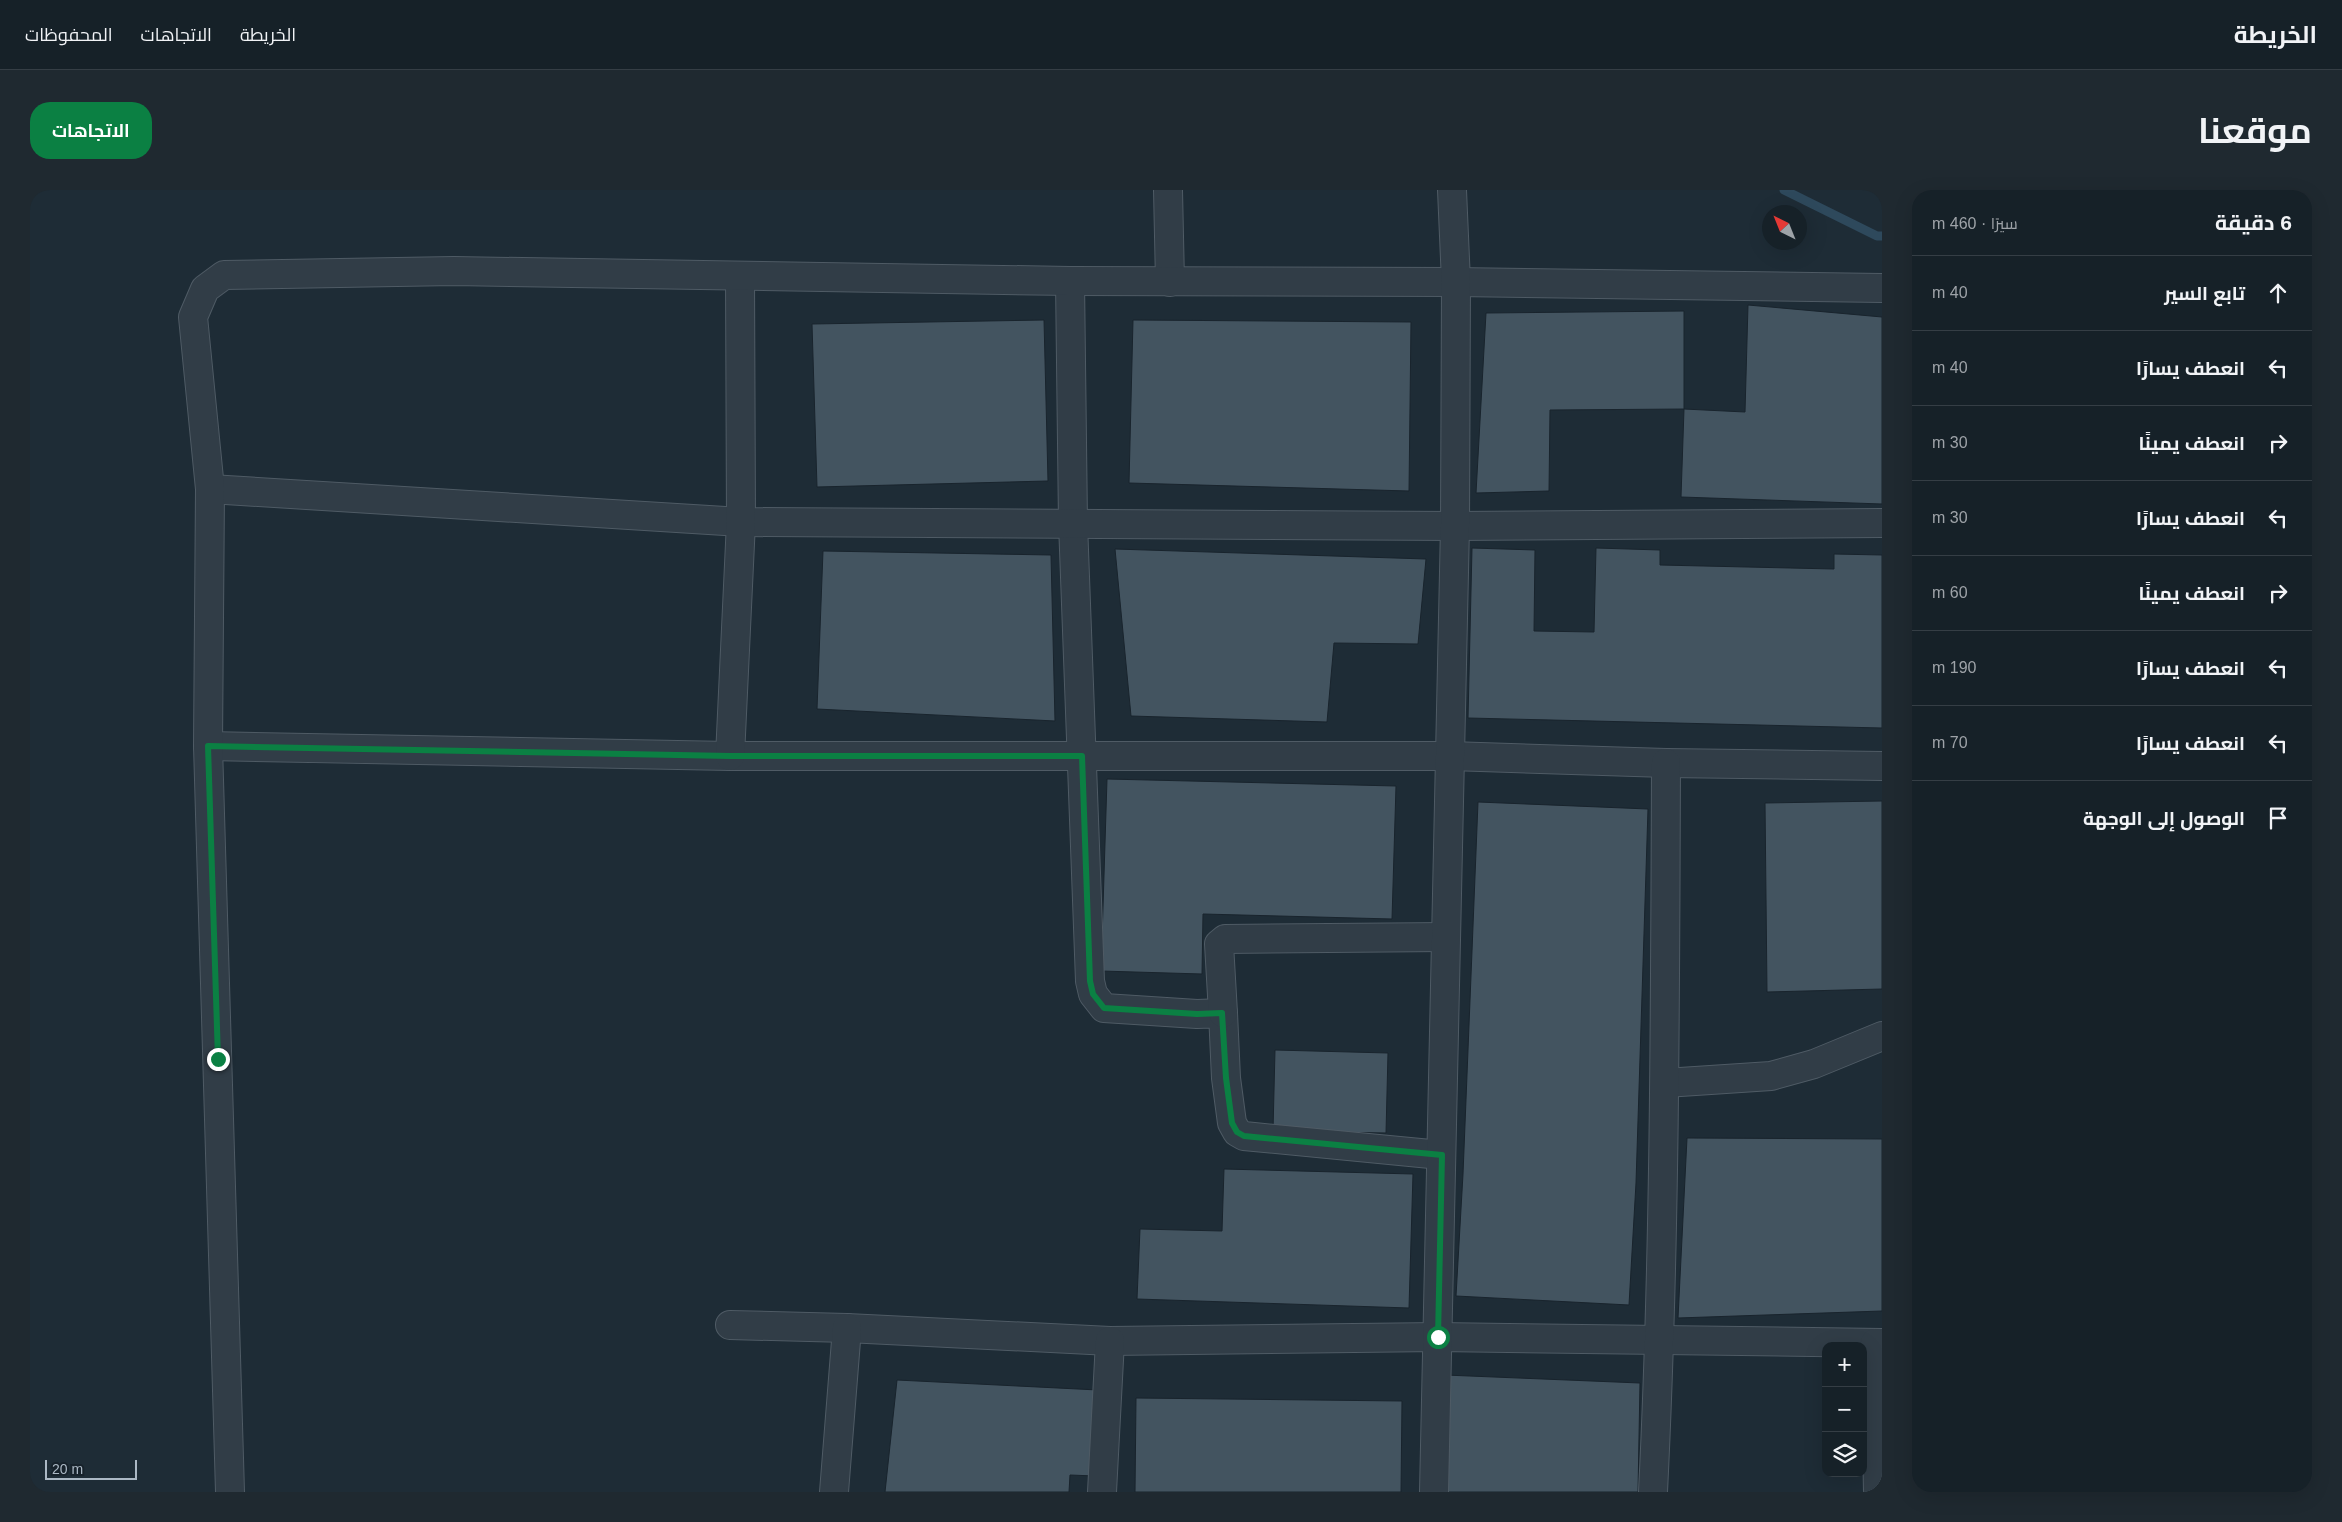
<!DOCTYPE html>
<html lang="ar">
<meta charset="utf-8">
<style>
:root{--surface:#162128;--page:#1f2930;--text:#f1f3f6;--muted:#9ea3a8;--line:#353e45;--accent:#0b8043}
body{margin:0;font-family:Arial,Cairo,sans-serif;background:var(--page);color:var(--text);direction:rtl}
.controls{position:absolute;right:15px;bottom:15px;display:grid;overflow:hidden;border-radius:10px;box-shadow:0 5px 20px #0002}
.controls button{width:45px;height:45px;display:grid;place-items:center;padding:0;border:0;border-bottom:1px solid var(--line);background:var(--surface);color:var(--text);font:25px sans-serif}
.compass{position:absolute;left:1732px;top:15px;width:45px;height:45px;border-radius:50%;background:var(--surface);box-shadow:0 5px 20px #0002;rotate:317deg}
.scale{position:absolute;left:15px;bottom:12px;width:92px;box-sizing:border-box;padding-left:5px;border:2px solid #abb8c4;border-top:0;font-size:14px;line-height:18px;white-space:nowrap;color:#abb8c4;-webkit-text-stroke:4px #17222b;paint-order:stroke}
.stop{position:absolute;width:15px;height:15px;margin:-11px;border:4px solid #0b8043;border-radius:50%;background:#fff}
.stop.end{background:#0b8043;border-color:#fff;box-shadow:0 1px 5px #0008}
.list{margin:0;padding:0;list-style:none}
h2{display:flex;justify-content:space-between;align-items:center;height:65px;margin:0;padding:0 20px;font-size:21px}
h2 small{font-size:16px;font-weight:400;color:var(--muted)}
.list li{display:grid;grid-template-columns:32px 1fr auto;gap:15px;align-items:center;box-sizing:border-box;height:75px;padding:0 20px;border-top:1px solid var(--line)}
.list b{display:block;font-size:19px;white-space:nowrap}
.list em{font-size:16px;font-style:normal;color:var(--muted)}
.icon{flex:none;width:28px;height:28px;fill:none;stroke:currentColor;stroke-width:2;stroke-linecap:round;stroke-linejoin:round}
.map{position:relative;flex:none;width:1852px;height:1302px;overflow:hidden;direction:ltr;border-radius:20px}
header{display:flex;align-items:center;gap:30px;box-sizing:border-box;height:70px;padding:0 25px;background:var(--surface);border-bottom:1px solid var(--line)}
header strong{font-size:24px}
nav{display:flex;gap:28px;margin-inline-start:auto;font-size:18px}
.intro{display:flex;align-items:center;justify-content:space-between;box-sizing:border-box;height:120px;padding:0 30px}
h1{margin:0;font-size:35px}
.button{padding:12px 22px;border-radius:20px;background:var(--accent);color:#fff;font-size:18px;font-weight:700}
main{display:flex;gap:30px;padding:0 30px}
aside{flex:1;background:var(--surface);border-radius:20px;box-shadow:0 5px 20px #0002}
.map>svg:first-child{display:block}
</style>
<header>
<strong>الخريطة</strong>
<nav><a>الخريطة</a><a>الاتجاهات</a><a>المحفوظات</a></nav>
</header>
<div class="intro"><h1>موقعنا</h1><a class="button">الاتجاهات</a></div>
<main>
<aside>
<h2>6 دقيقة<small>سيرًا · 460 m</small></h2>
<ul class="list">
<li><svg class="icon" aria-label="ahead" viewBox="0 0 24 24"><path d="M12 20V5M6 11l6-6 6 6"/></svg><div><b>تابع السير</b></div><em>40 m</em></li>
<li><svg class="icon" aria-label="left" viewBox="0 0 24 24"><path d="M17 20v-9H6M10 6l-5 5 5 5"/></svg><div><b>انعطف يسارًا</b></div><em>40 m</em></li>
<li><svg class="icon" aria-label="right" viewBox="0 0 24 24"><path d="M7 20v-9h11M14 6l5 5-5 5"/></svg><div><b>انعطف يمينًا</b></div><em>30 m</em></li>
<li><svg class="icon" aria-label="left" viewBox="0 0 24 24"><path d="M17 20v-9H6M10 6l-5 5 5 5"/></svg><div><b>انعطف يسارًا</b></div><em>30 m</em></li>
<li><svg class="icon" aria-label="right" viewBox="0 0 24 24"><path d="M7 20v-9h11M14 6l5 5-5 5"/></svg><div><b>انعطف يمينًا</b></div><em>60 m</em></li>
<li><svg class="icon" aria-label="left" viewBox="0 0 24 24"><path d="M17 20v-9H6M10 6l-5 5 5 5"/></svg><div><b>انعطف يسارًا</b></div><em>190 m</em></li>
<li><svg class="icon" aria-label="left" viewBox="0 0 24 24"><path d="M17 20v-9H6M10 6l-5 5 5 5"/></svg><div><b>انعطف يسارًا</b></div><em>70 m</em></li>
<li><svg class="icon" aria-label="arrive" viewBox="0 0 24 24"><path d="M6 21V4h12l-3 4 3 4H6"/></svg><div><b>الوصول إلى الوجهة</b></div></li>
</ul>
</aside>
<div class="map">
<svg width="1852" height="1302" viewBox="0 0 1852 1302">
<rect width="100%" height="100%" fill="#1e2c36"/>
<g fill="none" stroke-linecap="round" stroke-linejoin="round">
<polyline stroke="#2e495c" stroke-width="9" points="1754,0 1847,46 1852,46"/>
</g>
<g fill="#435460" stroke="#19242d">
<polygon points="1718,115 1852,127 1852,314 1651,307 1654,219 1715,222"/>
<polygon points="1654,121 1654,219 1520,220 1519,301 1446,303 1456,123"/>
<polygon points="1014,130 1018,291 787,297 782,134"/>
<polygon points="1103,130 1381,132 1379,301 1099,293"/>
<polygon points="1442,358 1505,360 1504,441 1564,442 1566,358 1630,360 1630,375 1804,379 1804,364 1852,365 1852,538 1438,528"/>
<polygon points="1085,359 1396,369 1388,454 1304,453 1297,532 1101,526"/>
<polygon points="793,361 1021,365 1025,531 787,519"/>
<polygon points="1077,589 1366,596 1362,729 1173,724 1172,784 1071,781"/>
<polygon points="1852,611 1852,799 1737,802 1735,613"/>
<polygon points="1448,612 1618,619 1606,993 1599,1115 1426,1106 1433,984"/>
<polygon points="1245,860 1358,863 1356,943 1243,941"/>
<polygon points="1657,948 1852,949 1852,1121 1648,1128"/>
<polygon points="1194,979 1383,984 1379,1118 1107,1109 1110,1039 1192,1041"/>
<polygon points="1415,1185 1610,1193 1608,1302 1415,1302"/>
<polygon points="867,1190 1068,1200 1065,1286 1040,1285 1039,1302 855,1302"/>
<polygon points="1106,1208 1372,1211 1371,1302 1105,1302"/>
</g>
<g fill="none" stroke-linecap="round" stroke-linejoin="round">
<defs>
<g id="street">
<polyline points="1138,0 1140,92"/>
<polyline points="1040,91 1043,333 1060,791 1063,804 1074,818 1167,824 1193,823 1196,888 1202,933 1207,942 1214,946 1411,965"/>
<polyline points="180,299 711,332 1425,336 1852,333"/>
<polyline points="178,556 700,566 1420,566 1636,573 1852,576"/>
<polyline points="700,566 711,332 710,86"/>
<polyline points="1193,823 1189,754 1195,749 1416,747"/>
<polyline points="1635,893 1741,886 1784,874 1852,846"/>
<polyline points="700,1135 817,1138 1080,1151 1408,1147 1852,1153"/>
<polyline points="1845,1153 1848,1302"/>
<polyline points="200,1302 178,556 180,299 163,127 175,99 194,85 424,81 1040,91 1426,92 1852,98"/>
<polyline points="804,1302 817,1138"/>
<polyline points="1072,1302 1080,1151"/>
<polyline points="1404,1302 1425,336 1426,92 1422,0"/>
<path d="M1623,1302C1635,1059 1635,816 1636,573"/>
</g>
</defs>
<use href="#street" stroke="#4f5b65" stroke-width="30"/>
<use href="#street" stroke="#313d47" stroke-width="28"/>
</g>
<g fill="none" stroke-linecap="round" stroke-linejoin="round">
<polyline stroke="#0b8043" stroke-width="6" points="188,869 178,556 700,566 1052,566 1060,791 1063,804 1074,818 1167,824 1192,823 1196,888 1202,933 1207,942 1214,946 1412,965 1408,1147"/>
</g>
</svg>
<div class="controls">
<button>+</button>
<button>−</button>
<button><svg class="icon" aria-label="layers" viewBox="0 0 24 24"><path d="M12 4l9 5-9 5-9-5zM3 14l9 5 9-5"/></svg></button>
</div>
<svg class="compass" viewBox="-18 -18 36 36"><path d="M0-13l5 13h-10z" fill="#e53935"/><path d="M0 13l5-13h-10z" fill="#9ea3a8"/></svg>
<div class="scale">20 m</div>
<div class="stop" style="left:1408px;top:1147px"></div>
<div class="stop end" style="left:188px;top:869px"></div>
</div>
</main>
